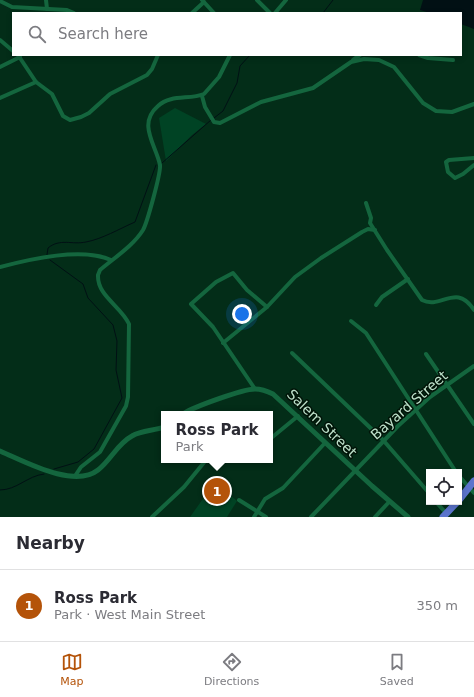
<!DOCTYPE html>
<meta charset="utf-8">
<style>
:root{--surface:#fff;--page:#f2f2f3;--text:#2b2b33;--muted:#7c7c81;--line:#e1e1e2;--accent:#b45309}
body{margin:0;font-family:"DejaVu Sans",sans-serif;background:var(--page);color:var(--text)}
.controls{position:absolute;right:12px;bottom:12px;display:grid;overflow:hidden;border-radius:0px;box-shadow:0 2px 6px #0003}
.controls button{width:36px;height:36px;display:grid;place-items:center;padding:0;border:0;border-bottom:1px solid var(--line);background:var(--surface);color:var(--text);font:20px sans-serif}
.you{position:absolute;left:242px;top:314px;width:14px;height:14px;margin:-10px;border:3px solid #fff;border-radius:50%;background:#1a73e8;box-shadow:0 0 0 6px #1a73e833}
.badge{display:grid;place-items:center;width:26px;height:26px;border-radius:50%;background:var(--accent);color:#fff;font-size:13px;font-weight:700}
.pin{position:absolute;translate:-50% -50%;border:2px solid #fff;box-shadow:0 1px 4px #0006}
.popup{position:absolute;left:161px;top:411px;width:112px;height:52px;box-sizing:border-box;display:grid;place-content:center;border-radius:0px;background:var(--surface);filter:drop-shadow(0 1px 3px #0005);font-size:13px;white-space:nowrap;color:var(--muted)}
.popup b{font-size:15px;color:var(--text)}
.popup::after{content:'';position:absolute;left:50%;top:100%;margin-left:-8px;border:8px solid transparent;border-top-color:var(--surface)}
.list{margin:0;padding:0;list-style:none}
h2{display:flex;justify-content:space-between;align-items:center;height:52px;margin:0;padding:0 16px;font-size:17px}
h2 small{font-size:13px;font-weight:400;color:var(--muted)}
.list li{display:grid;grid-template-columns:26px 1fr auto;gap:12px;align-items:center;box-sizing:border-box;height:72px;padding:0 16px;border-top:1px solid var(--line)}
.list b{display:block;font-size:15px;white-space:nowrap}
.list p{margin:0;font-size:13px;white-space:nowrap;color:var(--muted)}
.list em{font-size:13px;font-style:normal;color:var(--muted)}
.icon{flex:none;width:22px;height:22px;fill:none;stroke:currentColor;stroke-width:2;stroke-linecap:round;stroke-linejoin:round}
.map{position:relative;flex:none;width:474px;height:517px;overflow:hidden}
.search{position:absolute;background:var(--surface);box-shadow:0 2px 6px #0003;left:12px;right:12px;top:12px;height:44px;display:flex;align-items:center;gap:10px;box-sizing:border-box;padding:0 14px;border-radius:0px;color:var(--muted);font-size:15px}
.sheet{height:124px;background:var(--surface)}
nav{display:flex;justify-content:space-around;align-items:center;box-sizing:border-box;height:56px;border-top:1px solid var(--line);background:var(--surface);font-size:11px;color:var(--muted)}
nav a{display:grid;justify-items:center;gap:2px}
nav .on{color:var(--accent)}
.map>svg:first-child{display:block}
</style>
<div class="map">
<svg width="474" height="517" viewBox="0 0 474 517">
<rect width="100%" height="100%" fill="#032d18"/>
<g fill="#004324">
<polygon points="175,108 206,124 192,135 166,161 159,118"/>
<polygon points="215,482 237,501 227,517 190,517"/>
</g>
<polygon fill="#011014" points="423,0 474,0 474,29 461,24 461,13 430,13 420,10"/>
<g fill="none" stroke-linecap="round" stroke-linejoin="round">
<g stroke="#011014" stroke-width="1">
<polyline points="323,13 333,0"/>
<polyline points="214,118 223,111 237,83 240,66 250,55"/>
<polyline points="162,163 211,120"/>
<path d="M47,255L48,248C60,238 72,245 86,242C102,239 119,229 135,222L156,165"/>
<polyline points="50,260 83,284 88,298 113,325 117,341 116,370 122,398 94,449 78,462 54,469"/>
<path d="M0,490C17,490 27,476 44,474"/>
</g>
<g stroke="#14663e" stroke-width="4">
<polyline points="46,0 47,9"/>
<polyline points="202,0 214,13"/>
<polyline points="257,0 270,13"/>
<polyline points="0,1 12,7 67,10 74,13"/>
<polyline points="192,13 204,2"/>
<polyline points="275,13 286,0"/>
<polyline points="0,40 13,51"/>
<polyline points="18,55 36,82 52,94 63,116 70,120 81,117 89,113 110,94 147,75 152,69 158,55"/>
<polyline points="419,55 428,58 453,60"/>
<polyline points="353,60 360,55"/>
<polyline points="0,67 20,57"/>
<polyline points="202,96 205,107 214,122 220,123 261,102 313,88 351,62 364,59 379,60 394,67 423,103 436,111 452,112 474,104"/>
<polyline points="0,98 36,82"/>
<polyline points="474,158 449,160 446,162 448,172 455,178 463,174 474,165"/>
<path d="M366,203L371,218L370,223L387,250L422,300C441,310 456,282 474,310"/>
<path d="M0,267C31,259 82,247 111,260"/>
<polyline points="376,305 382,297 408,279"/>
<polyline points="351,321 366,333 456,472"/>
<polyline points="223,343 267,307 295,277 321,258 362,232 368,229 375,230"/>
<polyline points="292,353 383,440 429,493"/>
<polyline points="426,354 474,424"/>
<polyline points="255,389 213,327 191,304 216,282 233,273 247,290 267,307"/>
<polyline points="270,439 298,416"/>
<path d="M75,476L81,467L100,452L126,406L128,397L129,324C121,306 97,296 98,275L100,270C114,258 133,246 143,230C147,223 161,173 160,165C156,145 137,124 158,106C171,94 189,100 204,94L219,77L230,55"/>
<polyline points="459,476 474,493"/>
<polyline points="239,500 266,517"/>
<polyline points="436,502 446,513"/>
<polyline points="152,517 184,487 206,460"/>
<polyline points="254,517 265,499 283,488 325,443"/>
<polyline points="311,517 398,426 430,397 474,366"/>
<polyline points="375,517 389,502"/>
</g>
<g stroke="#14663e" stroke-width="5">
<path d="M183,414C193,407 243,389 255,389C261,389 267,391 273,394L372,486L408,517"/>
<path d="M0,451C24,461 74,489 98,470C111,460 117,444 132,436C142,430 154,431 164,427"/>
</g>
<g stroke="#5b74cc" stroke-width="7">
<polyline points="459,500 474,481"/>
<polyline points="443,517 457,502"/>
</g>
</g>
<g text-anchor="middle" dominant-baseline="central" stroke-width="3" stroke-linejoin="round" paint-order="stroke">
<g font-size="14" fill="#bde1ca" stroke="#001307">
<text transform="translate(409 405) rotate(-41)">Bayard Street</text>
<text transform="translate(322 423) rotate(44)">Salem Street</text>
</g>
</g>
</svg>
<div class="controls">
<button><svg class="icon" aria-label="locate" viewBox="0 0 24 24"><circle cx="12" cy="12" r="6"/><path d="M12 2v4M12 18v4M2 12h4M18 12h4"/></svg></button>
</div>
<div class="you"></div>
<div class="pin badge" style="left:217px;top:491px">1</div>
<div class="popup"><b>Ross Park</b>Park</div>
<div class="search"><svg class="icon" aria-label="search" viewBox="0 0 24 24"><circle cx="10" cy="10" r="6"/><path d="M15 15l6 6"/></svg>Search here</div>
</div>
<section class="sheet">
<h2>Nearby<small></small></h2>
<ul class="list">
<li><span class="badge">1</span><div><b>Ross Park</b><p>Park · West Main Street</p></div><em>350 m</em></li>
</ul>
</section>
<nav>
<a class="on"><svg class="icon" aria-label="map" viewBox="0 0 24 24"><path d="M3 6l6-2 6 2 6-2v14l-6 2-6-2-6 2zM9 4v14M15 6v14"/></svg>Map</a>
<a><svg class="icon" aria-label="directions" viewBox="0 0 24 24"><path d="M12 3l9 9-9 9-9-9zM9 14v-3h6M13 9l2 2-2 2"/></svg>Directions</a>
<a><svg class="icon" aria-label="saved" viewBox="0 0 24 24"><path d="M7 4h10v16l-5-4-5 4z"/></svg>Saved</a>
</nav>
